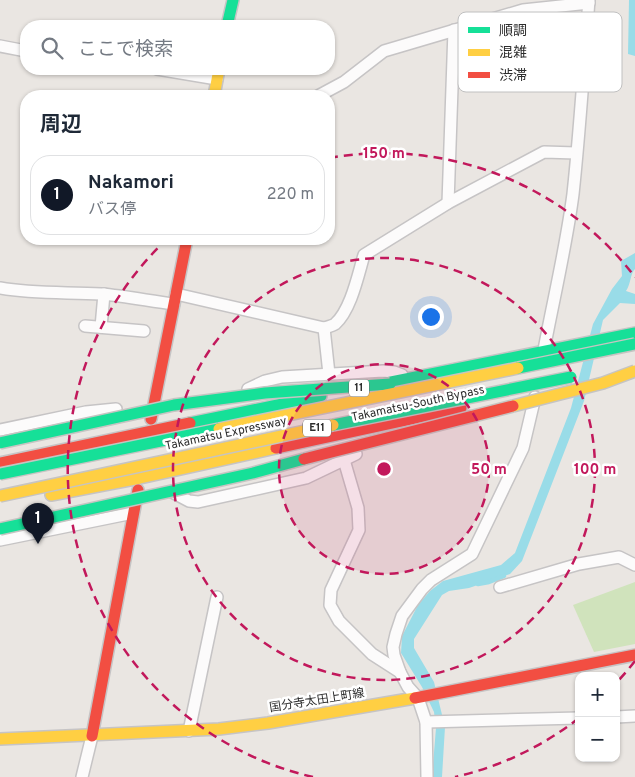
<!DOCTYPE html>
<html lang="ja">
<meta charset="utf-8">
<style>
:root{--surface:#fff;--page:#f6f6f7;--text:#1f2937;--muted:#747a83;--line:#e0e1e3;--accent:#111827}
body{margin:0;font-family:Overpass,"Noto Sans JP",sans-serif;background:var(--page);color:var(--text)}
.controls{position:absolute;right:15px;bottom:15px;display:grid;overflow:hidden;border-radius:10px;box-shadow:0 1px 4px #0004}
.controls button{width:45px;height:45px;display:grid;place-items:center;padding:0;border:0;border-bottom:1px solid var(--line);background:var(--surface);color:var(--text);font:25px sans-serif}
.you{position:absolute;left:430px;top:316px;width:18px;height:18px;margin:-12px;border:4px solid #fff;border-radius:50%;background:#1a73e8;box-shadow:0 0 0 8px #1a73e833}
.badge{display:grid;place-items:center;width:32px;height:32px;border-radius:50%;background:var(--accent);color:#fff;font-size:16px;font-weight:700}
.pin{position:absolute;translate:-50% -41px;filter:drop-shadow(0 1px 2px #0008)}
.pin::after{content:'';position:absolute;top:26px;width:18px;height:15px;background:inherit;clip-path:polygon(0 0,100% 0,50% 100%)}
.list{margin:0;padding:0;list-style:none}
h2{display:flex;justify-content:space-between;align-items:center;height:65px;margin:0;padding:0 20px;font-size:21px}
h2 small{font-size:16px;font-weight:400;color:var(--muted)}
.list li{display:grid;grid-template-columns:32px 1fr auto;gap:15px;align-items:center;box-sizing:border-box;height:80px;margin:0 10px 10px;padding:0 10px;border:1px solid var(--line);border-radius:20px}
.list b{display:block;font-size:19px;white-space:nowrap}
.list p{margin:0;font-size:16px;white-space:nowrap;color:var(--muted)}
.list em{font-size:16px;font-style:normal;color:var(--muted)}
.icon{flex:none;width:28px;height:28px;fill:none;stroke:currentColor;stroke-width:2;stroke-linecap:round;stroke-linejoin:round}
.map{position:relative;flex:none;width:635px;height:777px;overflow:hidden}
.search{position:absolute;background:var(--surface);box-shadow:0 1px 4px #0004;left:20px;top:20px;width:315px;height:55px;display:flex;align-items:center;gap:12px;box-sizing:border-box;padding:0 18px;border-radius:20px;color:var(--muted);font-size:19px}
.panel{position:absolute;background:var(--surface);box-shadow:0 1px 4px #0004;left:20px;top:90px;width:315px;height:155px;border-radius:20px}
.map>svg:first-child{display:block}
</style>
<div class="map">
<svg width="635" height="777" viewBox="0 0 635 777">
<rect width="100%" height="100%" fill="#eae6e2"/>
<polygon fill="#d0e3bc" points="635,582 635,644 594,652 573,605"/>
<g fill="#99dce8">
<polygon points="629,0 635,0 635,56 628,54"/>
<path d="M635,253V269C630,274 631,284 626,291L635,294V304L620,303L603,320L584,401L522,561L510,574L469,588L449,591L442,595L414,639V648L434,682L445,727L442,777H432L436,728L434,712L422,687L401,653L402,636L418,605L430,591L443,581L501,565L515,553L571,408L593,324L612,289L622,276L621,261Z"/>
</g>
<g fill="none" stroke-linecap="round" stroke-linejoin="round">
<polyline stroke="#99dce8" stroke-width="4.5" points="478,584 489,582 504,576"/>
<defs>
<g id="street">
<polyline points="0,46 26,51"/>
<polyline points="157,69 217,79"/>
<polyline points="318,96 344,82 384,51 523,10 589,3"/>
<polyline points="448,203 454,30"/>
<path d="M0,288C33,294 67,292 101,294C125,296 150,301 174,304"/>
<polyline points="176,294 324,328 329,374"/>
<polyline points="85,326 144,331"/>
<polyline points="101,327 104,294"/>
<path d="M324,328C327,327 332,326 335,324C351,310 358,275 364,255L448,203L544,152L576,153"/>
<path d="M543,355C553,301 566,248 573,194C580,129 584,64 589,0"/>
<polyline points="248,389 265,381 282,377 383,371 394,372 402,375"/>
<polyline points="0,430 86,412 116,409"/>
<polyline points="344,460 358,508 359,530 331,590 330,605 339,621 372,654 400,672"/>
<polyline points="172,492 189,501 198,502 306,478 356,454"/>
<polyline points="0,540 133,513"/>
<polyline points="500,587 579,564 619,557 635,565"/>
<polyline points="616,717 635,716"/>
<polyline points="426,722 579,718"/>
<polyline points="189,731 217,597"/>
<polyline points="82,777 92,736"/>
<polyline points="427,777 426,722 418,698 408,687 400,672 394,655 393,647 396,634 402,616 422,589 431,580 472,554 523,448 535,397"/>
</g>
<g id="fast">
<polyline points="227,26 233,0"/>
<polyline points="371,386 635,333"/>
<polyline points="190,423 321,396"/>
</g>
<g id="slow">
<polyline points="214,96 219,69"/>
<polyline points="51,495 140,478 276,448"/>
<polyline points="0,739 219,729 268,723 415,698"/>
</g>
<g id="jam">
<polyline points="151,419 187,239"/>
<polyline points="276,448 461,408"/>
<polyline points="0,463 190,423"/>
<polyline points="415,698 635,655"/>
<polyline points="92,736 138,490"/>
</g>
</defs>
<use href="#street" stroke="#c6c4c5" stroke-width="14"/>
<use href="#fast" stroke="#c6c4c5" stroke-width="14"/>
<use href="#slow" stroke="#c6c4c5" stroke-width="14"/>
<use href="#jam" stroke="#c6c4c5" stroke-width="14"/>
<use href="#street" stroke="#fcfbfb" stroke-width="11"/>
<use href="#fast" stroke="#16e098" stroke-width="11"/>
<use href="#slow" stroke="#ffcf43" stroke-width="11"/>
<use href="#jam" stroke="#f24e42" stroke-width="11"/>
<defs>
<g id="fast-bridge">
<polyline points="518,368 635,344"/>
<polyline points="333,425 571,377"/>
<polyline points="0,443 174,405 265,393 390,384"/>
<polyline points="0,474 219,429"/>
<polyline points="0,529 253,473 304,459"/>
</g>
<g id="slow-bridge">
<polyline points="513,406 603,383 635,371"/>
<polyline points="219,429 518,368"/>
<polyline points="0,496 333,425"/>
</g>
<polyline id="jam-bridge" points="304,459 513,406"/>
</defs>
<use href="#fast-bridge" stroke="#c6c4c2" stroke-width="14" stroke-linecap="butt"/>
<use href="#slow-bridge" stroke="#c6c4c2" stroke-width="14" stroke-linecap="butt"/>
<use href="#jam-bridge" stroke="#c6c4c2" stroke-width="14" stroke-linecap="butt"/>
<use href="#fast-bridge" stroke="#16e098" stroke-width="11"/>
<use href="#slow-bridge" stroke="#ffcf43" stroke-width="11"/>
<use href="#jam-bridge" stroke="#f24e42" stroke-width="11"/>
</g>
<circle cx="384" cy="469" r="105" fill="#c2185b" fill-opacity=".12"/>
<g fill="none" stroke="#c2185b" stroke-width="2.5" stroke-dasharray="9 6">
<circle cx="384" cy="469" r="105"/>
<circle cx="384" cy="469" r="211"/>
<path d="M635 661A316 316 0 0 1 617 682M579 718A316 316 0 0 1 455 777M313 777A316 316 0 0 1 166 240M329 158A316 316 0 0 1 635 277"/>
</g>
<g text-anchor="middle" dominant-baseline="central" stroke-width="5" stroke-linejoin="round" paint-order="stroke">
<g fill="#fff" stroke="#6b6b6b" stroke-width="1">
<rect x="349" y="379.5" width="20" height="17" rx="4"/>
<rect x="303" y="419.5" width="28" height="17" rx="4"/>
</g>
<g font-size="11" font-weight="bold" fill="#2c2c2c">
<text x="359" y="388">11</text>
<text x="317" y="428">E11</text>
</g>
<g font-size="12" fill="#2c2c2c" stroke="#fff">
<text transform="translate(418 404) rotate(-12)">Takamatsu-South Bypass</text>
<text transform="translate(226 434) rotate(-12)">Takamatsu Expressway</text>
<text transform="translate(317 701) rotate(-9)">国分寺太田上町線</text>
</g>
</g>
<rect x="458" y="12" width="164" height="80" rx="8" fill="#fff" stroke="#c0c0c0" stroke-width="1"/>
<rect x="468" y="27" width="22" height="6" fill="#16e098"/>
<rect x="468" y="49" width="22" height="7" fill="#ffcf43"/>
<rect x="468" y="72" width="22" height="6" fill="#f24e42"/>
<g font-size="14" fill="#2c2c2c">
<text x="499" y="35">順調</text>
<text x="499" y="57">混雑</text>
<text x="499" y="80">渋滞</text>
</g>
<circle cx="384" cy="469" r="8" fill="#c2185b" stroke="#fff" stroke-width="2.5"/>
<g font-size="15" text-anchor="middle" font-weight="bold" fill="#c2185b" stroke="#fff" stroke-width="5" stroke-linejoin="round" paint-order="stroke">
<text x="384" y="158">150 m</text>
<text x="489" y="474">50 m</text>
<text x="595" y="474">100 m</text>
</g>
</svg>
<div class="controls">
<button>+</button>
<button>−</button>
</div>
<div class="you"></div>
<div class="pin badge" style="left:38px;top:544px">1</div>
<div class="search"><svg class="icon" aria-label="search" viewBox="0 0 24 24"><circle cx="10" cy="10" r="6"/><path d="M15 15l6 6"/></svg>ここで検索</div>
<section class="panel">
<h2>周辺<small></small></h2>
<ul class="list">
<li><span class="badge">1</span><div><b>Nakamori</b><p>バス停</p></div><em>220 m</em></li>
</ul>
</section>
</div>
